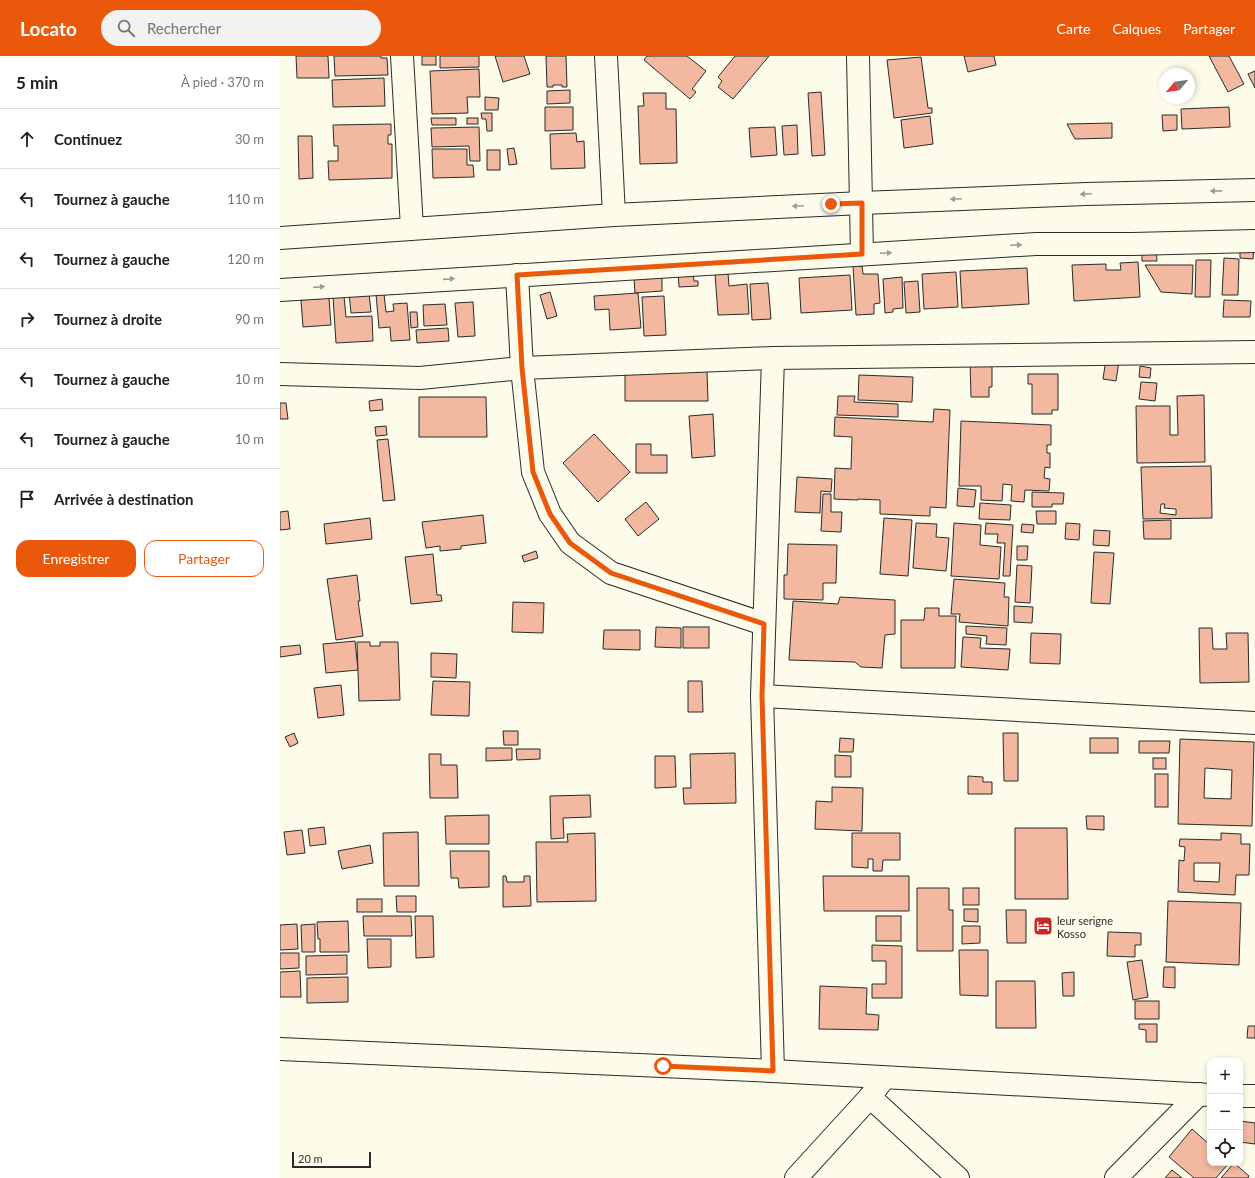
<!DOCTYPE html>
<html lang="fr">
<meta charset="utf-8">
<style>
:root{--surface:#fff;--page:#f2f2f2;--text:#202124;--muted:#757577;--line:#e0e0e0;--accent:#ea580c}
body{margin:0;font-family:Lato,sans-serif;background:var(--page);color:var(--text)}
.controls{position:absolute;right:12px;bottom:12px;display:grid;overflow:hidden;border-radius:8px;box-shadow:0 2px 6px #0003}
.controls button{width:36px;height:36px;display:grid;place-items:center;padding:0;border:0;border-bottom:1px solid var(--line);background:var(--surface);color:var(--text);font:20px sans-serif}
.compass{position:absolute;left:879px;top:12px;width:36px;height:36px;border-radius:50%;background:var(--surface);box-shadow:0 2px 6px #0003;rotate:241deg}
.scale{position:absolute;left:12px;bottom:10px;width:79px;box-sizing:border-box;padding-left:4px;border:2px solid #2b2b2b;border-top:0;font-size:11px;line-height:14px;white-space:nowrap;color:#2b2b2b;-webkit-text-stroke:3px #fdfbea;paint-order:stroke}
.stop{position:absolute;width:12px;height:12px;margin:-9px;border:3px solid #ea580c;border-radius:50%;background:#fff}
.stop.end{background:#ea580c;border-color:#fff;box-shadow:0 1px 4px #0008}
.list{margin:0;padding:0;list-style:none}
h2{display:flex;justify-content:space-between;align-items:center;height:52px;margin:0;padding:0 16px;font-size:17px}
h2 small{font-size:13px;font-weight:400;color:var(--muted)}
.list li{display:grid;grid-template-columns:26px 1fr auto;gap:12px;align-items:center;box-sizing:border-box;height:60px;padding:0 16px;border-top:1px solid var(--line)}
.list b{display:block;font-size:15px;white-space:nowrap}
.list em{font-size:13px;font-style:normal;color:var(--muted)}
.actions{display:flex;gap:8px;padding:12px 16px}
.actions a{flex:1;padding:9px 0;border:1px solid var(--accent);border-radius:12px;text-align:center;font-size:14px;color:var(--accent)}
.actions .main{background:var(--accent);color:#fff}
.icon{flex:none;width:22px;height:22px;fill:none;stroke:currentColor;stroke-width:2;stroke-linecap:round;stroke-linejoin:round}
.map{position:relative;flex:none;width:975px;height:1122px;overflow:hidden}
header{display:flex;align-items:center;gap:24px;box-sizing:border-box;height:56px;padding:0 20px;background:var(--accent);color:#fff}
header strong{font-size:19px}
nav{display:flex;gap:22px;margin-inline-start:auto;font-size:14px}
.search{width:280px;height:36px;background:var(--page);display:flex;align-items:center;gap:10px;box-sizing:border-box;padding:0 14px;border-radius:22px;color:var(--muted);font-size:15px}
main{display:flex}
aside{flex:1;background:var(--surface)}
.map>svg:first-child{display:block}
</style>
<header>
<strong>Locato</strong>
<div class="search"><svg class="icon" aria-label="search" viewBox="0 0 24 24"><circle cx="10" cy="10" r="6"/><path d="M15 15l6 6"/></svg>Rechercher</div>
<nav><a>Carte</a><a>Calques</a><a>Partager</a></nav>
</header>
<main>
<aside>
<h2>5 min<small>À pied · 370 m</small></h2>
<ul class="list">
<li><svg class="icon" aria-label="ahead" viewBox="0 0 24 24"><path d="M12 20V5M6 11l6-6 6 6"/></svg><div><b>Continuez</b></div><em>30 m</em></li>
<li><svg class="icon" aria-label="left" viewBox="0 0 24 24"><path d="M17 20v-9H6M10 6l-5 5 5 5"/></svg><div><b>Tournez à gauche</b></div><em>110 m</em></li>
<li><svg class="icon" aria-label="left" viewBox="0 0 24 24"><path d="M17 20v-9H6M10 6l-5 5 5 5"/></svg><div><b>Tournez à gauche</b></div><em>120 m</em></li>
<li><svg class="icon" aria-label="right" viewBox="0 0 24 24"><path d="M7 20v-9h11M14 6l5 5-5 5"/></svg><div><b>Tournez à droite</b></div><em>90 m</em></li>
<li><svg class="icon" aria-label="left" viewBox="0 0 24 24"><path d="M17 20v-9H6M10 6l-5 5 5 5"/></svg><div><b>Tournez à gauche</b></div><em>10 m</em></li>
<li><svg class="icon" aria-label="left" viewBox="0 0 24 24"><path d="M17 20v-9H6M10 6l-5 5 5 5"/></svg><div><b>Tournez à gauche</b></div><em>10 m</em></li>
<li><svg class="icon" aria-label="arrive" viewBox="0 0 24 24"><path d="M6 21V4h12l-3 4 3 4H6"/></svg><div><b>Arrivée à destination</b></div></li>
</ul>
<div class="actions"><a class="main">Enregistrer</a><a>Partager</a></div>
</aside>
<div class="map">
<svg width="975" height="1122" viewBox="0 0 975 1122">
<rect width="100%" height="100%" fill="#fdfbea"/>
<g fill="#f2b8a0" stroke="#2b2b2b" fill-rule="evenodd">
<polygon points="16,0 48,0 49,22 17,22"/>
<polygon points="54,0 101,0 101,2 107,2 108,19 55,20"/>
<rect x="142" y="0" width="14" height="9"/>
<polygon points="160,0 199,0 199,11 160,12"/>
<polygon points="215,0 244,0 250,18 223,26"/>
<polygon points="266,0 286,0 287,31 282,31 282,29 273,29 273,31 267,31"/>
<polygon points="367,0 407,0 426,15 412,33 416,36 410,43 364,4"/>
<polygon points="455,0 489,0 453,43 438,31 442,25 438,21"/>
<polygon points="684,0 714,0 716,9 688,16"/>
<polygon points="929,0 949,0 964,28 948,36"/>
<polygon points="641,1 648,52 652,52 652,57 614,62 607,4"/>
<polygon points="199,13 200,41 187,41 188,57 152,58 150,15"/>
<polygon points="975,15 975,32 968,18"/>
<polygon points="104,22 105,50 53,51 52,24"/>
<polygon points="290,34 290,47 267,48 267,35"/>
<polygon points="541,36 545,99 532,100 528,37"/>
<polygon points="363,37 386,37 386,53 396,53 397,107 360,108 358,50 364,50"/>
<polygon points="205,41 219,42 218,54 205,54"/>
<polygon points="265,51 293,51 293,74 265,75"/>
<polygon points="949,51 950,71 902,73 901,53"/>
<polygon points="201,57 212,57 212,75 207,75 206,63 202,63"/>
<polygon points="882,59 897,59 897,74 883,75"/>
<polygon points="650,60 653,88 624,92 621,64"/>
<polygon points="151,62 176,62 176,69 152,69"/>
<rect x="187" y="62" width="11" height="6"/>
<polygon points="832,67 832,82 795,83 787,68"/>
<polygon points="111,68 111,79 108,79 108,88 112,88 112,122 49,124 48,105 58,105 58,90 54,90 53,69"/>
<polygon points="517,69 518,98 504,99 502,70"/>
<polygon points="199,71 200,105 190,105 189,90 152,91 151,72"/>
<polygon points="495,71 497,99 471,101 469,72"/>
<polygon points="296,77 297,86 304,85 305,112 271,113 270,78"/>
<polygon points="18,80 32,80 33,122 19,123"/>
<polygon points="234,92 237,108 229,109 227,93"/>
<polygon points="152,93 187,93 187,109 193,109 194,121 153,122"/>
<rect x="207" y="94" width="13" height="20"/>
<polygon points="960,189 974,190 973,203 960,202"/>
<polygon points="862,191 876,191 877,205 862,205"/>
<polygon points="944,202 959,203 958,239 942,239"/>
<polygon points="916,204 931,204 930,241 915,241"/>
<polygon points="858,206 860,241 794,245 792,209 826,208 826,214 841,214 840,207"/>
<polygon points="865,209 913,209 912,238 881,236"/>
<polygon points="573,210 582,210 583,218 598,218 600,247 594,248 594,258 576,259"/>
<polygon points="747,212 749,248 682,252 680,215"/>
<polygon points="413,215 414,225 418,225 418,230 399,231 398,216"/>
<polygon points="676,216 678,251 644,253 642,218"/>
<polygon points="435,217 448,217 449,230 467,228 469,258 438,259"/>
<polygon points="570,219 572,254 521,257 519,222"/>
<polygon points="382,221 382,235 355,237 354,223"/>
<polygon points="622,221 623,252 613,253 613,256 605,257 603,223"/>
<polygon points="638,225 640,256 626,257 624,226"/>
<polygon points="488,227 491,263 472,264 470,228"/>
<polygon points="270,236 277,260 267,263 260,239"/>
<polygon points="69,237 89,237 91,256 71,257"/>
<polygon points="358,237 361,272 330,274 329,253 315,254 314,240"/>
<polygon points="96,238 104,238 106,256 114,255 113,248 127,247 130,284 111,285 110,271 99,272"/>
<polygon points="64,240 66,261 92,260 93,285 56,287 53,241"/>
<polygon points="384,240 386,279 364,280 362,241"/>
<polygon points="49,242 51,269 23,271 21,244"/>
<polygon points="944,244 971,245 970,261 943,261"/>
<polygon points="193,246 195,280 178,281 175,247"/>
<polygon points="165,248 167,269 144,270 143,249"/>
<polygon points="130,256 137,256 138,271 131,272"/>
<polygon points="168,272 169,285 137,287 136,274"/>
<polygon points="826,303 839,305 836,325 823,323"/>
<polygon points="690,305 712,305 712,331 709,331 709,341 691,341"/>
<polygon points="860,310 871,312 870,322 859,321"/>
<polygon points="345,314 427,314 428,345 345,345"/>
<polygon points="748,318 778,318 778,354 772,354 772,358 752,358 752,328 748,328"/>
<polygon points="579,319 633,321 632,346 578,344"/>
<polygon points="861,326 877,327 875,345 859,343"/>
<polygon points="924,339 925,406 857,407 856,350 890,350 890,379 898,379 897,340"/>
<polygon points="558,340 575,340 574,346 618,348 618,361 557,359"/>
<polygon points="139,341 206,341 207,381 139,381"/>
<polygon points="102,343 103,354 90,355 89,345"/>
<polygon points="0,347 6,347 8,363 0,363"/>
<polygon points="654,353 670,354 666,452 650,451 650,460 600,458 600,444 578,443 578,444 554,443 555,412 571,413 572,381 554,380 555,361 653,366"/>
<polygon points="433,358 435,400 412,402 409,360"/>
<polygon points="681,365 771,369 771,389 767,389 767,397 770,397 770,412 765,411 764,422 770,423 769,435 745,434 744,446 731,445 732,429 723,428 722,445 701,444 701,430 679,430"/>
<polygon points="106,370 107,379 96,380 95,371"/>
<polygon points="314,378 350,416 318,446 283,407"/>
<polygon points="108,383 115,444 103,445 97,384"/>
<polygon points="356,388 371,388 371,399 387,399 387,417 356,417"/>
<path d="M931,410L932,462L863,463L861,411ZM881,448H885L884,452L896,453V459L880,457Z"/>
<polygon points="517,421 552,423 551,436 541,435 540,457 515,456"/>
<polygon points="678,432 696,434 694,451 677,450"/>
<polygon points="752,436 784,437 783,448 772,448 772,451 752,451"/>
<polygon points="543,438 551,438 551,456 562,456 561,476 541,475"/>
<polygon points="366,446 379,463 358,480 345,463"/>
<polygon points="700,447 731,449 730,464 699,463"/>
<polygon points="8,455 10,473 0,474 0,456"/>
<polygon points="756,455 776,455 776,468 757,468"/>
<polygon points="203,459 206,487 181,490 181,493 160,495 160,490 146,492 142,466"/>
<polygon points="90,462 92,483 46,488 44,468"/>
<polygon points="604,462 632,464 628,520 600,518"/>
<polygon points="891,464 891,483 864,483 863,465"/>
<polygon points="636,467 657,468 656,481 669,482 666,515 633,512"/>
<polygon points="674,467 701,469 700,489 721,491 719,523 671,520"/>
<polygon points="706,467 733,469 730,520 723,520 725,487 717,487 718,478 705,478"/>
<polygon points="786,467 800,468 799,484 785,483"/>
<polygon points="742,468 754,469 753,477 741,476"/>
<polygon points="814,474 830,475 829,490 813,489"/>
<polygon points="508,488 557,489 556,527 543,527 543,544 504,543 504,519 507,519"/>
<polygon points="737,490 748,490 747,504 737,504"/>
<polygon points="256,495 258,502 244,506 242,500"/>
<polygon points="814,496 834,497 830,548 811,547"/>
<polygon points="153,498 157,539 161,539 162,545 131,548 125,501"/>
<polygon points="737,509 752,510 750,547 735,546"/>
<polygon points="77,519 80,545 78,545 83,580 56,584 47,523"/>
<polygon points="674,523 725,527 724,541 729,541 728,570 679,566 680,558 671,558"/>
<polygon points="560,541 615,544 615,578 605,579 602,612 581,611 575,606 509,604 513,545 558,548"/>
<polygon points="233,546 264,547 263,577 232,576"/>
<polygon points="734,550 753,551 752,567 734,566"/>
<polygon points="645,552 659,552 659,560 676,560 675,612 621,612 621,564 644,564"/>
<polygon points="686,570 727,572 726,589 706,588 707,580 686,578"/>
<polygon points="376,571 401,572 401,592 375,591"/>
<rect x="403" y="571" width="26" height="21"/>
<polygon points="919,572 932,572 933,593 947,593 946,577 968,577 969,626 920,627"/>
<polygon points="324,574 360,574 360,594 323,593"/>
<polygon points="751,577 781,578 780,608 750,607"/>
<polygon points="683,581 701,582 700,592 730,593 728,614 681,611"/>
<polygon points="75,585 78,614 46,617 43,588"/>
<polygon points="77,586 90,586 90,590 100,590 100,586 118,586 120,644 79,645"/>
<polygon points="20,589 21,598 0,601 0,591"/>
<polygon points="151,597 177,598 176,622 151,621"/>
<polygon points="153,625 190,626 189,660 151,659"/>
<polygon points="408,625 422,625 423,656 408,656"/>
<polygon points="61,629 64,659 38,662 34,632"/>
<polygon points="223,675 238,675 238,689 224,689"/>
<polygon points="14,677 18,687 10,691 5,681"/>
<polygon points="723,677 738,677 738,725 724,725"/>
<polygon points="560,682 574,683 573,696 559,696"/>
<rect x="810" y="682" width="28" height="15"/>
<path d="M900,683L974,686L972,770L898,768ZM925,712L952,714L951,743L924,742Z"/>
<polygon points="859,685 890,685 889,697 859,697"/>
<polygon points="206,692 232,692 232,704 206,705"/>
<polygon points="236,693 260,693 260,703 237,704"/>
<polygon points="455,697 456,747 404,748 403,732 411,732 410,698"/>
<polygon points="149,698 161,698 161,709 177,709 178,742 150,742"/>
<polygon points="555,699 571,700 571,721 555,721"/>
<polygon points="375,700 395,700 396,731 375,732"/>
<rect x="873" y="702" width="13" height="11"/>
<rect x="875" y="718" width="13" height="33"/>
<polygon points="688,720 703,721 703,726 712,726 712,738 688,738"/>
<polygon points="552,731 583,732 582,775 535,773 536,745 552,746"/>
<polygon points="310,739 311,761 283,762 284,782 271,783 270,740"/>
<polygon points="209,759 209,788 166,788 165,760"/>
<polygon points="806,760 824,760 824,774 807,773"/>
<polygon points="44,771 46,788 30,790 28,773"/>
<polygon points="735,772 787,772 788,843 735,843"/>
<polygon points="22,774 25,797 7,799 4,776"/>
<polygon points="138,776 139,830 104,830 103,777"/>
<polygon points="315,777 316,845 257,846 256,786 288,786 287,778"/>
<polygon points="572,777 620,777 620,804 603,804 602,815 593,815 593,803 588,803 588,812 572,811"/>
<path d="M941,777L961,778V788H970L969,819H956L955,839L898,836L899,804L904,805L905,791L899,790L900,783L941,784ZM914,807H940L939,826L914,825Z"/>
<polygon points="90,789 93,807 62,813 58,795"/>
<polygon points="170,795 209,795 209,831 179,832 178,822 171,822"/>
<polygon points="223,820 226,820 227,826 244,826 244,820 250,820 251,850 223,851"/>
<polygon points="543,820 629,820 629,855 544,855"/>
<polygon points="637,832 669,832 669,854 673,854 673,895 637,895"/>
<rect x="683" y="832" width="16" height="17"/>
<polygon points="116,840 136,840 136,856 117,856"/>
<rect x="77" y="843" width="25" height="13"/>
<polygon points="888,845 961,847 959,909 886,906"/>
<polygon points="684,853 698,853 698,866 684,865"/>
<polygon points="726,854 746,854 746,887 727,887"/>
<polygon points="83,860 131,860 132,880 84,880"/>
<polygon points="135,860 153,860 154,901 136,902"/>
<rect x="596" y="860" width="25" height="25"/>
<polygon points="68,865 69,896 40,896 40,883 38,883 37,866"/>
<polygon points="17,868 18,893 0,894 0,869"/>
<polygon points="35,868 35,896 22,896 21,869"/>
<polygon points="682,870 700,870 700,887 682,888"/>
<polygon points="828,876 861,877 861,889 855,889 855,901 827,900"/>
<polygon points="87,883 111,883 111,911 88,912"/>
<polygon points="592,889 622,890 622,942 592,942 592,928 606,928 606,905 592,905"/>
<polygon points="679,894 708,894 708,940 680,939"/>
<polygon points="0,897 19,897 19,912 0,913"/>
<polygon points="67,899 67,918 26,919 26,900"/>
<polygon points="862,904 868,941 853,944 847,906"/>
<polygon points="884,911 895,911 895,932 883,931"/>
<polygon points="20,915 21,941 0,941 0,916"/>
<polygon points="794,916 794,940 783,940 782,917"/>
<polygon points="68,921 68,946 27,947 27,922"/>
<polygon points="716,925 755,925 756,972 716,972"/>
<polygon points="540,930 587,932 586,958 599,959 598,974 539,973"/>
<rect x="855" y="945" width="24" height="18"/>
<polygon points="859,968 877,968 877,986 866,986 866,974 859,973"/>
<polygon points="968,970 975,970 975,982 967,982"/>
<polygon points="960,1065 975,1067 975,1088 960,1086"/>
<polygon points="912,1073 930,1089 930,1107 949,1107 936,1122 914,1122 889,1101"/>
<polygon points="954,1107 969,1120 968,1122 941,1122"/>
<polygon points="892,1114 902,1122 885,1122"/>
</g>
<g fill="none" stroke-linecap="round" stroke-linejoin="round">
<defs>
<g id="minor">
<polyline points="122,0 132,172"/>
<polyline points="326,0 334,159"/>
<polyline points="578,0 582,198"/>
<polyline points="237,219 242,312 253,416 270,458 290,487 331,517 484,568"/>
<polyline points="0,318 140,322 242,312 493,302 975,296"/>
<polyline points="482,640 975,667"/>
<polyline points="0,993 493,1015 930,1039"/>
<polyline points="493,1015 482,640 493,302"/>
<polyline points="960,1040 975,1040"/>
<polyline points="590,1041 678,1122"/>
<polyline points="516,1122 590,1041 604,1022"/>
<polyline points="836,1122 919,1038"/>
</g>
<g id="major">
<polyline points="0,182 334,159 582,147 806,138 975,134"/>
<polyline points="0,234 756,188 852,188 975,185"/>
</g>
</defs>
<use href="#minor" stroke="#2b2b2b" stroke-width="24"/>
<use href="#major" stroke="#2b2b2b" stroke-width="24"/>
<use href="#minor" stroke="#fdfbea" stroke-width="22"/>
<use href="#major" stroke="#fdfbea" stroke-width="22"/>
</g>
<defs><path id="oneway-solid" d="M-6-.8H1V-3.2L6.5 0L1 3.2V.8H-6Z"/></defs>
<g fill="#9e9d94">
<use href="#oneway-solid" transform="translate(936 135) rotate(179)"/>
<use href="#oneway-solid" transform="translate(806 138) rotate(178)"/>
<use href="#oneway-solid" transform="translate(676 143) rotate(178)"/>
<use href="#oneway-solid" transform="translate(518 150) rotate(177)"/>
<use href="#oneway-solid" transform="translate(736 189) rotate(-3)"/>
<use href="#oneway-solid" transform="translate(606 197) rotate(-3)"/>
<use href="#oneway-solid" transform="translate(169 223) rotate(-4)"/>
<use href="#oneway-solid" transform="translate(39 231) rotate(-4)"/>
</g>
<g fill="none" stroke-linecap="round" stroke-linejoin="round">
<polyline stroke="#ea580c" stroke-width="5" points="383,1010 493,1015 482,640 484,568 331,517 290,487 270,458 253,416 242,312 237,219 582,198 582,147 551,148"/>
</g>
<defs>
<symbol id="hotel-square" viewBox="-11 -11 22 22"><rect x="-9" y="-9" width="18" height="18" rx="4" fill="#c62828" stroke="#fdfbea"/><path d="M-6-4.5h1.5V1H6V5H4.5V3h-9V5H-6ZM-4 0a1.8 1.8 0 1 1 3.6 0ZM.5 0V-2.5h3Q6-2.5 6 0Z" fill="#fff"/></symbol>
</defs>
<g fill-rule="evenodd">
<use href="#hotel-square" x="752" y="859" width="22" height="22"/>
</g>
<g text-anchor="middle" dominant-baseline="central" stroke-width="3" stroke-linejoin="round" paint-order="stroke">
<g font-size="11" fill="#2b2b2b" stroke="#fdfbea" text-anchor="start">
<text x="777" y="864">leur serigne<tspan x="777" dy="13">Kosso</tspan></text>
</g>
</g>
</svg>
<div class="controls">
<button>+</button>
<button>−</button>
<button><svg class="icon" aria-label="locate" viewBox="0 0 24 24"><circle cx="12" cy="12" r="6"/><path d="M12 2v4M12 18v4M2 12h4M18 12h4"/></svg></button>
</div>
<svg class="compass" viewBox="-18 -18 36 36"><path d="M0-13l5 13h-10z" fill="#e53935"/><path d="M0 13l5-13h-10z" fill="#757577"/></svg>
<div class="scale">20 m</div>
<div class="stop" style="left:383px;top:1010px"></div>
<div class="stop end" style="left:551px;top:148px"></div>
</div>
</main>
